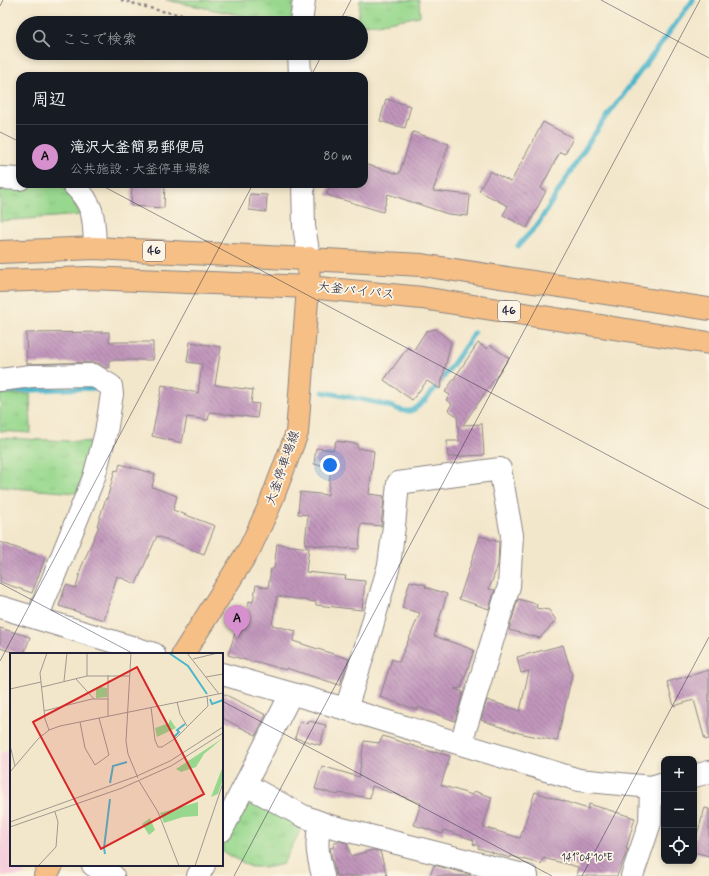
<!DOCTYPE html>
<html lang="ja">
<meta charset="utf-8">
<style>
:root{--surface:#171b24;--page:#242831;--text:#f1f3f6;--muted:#9ea1a6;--line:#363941;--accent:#d690ce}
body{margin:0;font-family:Mynerve,"Klee One",sans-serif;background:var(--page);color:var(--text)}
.controls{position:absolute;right:12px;bottom:12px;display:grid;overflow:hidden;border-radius:8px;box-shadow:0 2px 6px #0003}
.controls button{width:36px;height:36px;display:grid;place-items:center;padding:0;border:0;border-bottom:1px solid var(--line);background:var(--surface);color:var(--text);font:20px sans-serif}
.you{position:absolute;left:330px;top:465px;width:14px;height:14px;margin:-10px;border:3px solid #fff;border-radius:50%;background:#1a73e8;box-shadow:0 0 0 6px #1a73e833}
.badge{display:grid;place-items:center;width:26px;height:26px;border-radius:50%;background:var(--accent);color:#111;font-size:13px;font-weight:700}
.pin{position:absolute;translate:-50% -33px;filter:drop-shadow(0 1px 2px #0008)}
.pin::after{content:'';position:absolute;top:21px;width:14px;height:12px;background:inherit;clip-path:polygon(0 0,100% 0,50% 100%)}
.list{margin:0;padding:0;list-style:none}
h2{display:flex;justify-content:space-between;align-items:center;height:52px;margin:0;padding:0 16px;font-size:17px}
h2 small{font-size:13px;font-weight:400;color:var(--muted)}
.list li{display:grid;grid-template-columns:26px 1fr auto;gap:12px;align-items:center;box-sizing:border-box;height:64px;padding:0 16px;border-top:1px solid var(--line)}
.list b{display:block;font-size:15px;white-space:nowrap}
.list p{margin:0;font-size:13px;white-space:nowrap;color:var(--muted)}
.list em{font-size:13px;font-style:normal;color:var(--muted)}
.icon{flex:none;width:22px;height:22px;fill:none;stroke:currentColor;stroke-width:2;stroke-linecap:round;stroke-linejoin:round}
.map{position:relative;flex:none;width:709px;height:876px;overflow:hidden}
.search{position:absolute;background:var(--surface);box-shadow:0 2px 6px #0003;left:16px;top:16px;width:352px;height:44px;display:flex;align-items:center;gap:10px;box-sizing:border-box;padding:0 14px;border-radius:22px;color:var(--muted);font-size:15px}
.panel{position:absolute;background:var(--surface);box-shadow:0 2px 6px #0003;left:16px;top:72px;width:352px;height:116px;border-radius:12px}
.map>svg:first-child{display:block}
</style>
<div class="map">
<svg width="709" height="876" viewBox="0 0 709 876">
<defs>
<pattern id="grass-tufts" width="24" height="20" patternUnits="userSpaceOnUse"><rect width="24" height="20" fill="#98d88e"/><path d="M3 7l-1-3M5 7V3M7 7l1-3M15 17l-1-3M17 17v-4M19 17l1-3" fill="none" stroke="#83b97b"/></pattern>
<pattern id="building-back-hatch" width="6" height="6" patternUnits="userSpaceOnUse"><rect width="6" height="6" fill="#c196bc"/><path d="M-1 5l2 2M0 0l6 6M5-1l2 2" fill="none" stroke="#9c7a9a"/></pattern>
</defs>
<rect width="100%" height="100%" fill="#fcf5e5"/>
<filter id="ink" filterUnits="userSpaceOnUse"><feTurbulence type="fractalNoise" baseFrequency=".025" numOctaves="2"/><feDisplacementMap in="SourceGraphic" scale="8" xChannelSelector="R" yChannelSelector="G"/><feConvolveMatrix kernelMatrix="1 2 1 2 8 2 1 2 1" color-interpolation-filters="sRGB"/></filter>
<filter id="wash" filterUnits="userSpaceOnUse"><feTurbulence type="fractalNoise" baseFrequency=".012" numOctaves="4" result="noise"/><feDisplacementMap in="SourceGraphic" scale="16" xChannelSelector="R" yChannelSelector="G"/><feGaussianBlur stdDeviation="0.9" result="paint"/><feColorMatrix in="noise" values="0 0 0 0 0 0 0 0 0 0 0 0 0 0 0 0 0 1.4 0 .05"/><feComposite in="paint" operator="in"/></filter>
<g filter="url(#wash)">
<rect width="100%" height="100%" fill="#f3e7cb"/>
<polygon fill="#f5cfda" points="11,749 11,865 29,865 23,876 0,876 0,753"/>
<g fill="url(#grass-tufts)" stroke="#5d7d64">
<polygon points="166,0 294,0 291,23 278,23"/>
<polygon points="360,0 419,0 420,16 378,24 361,25 361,23 358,23"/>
<polygon points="0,182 59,185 72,194 80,215 0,221"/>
<polygon points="4,394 30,394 31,433 0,431 0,396"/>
<polygon points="0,438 93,442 78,493 0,487"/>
<polygon points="246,797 304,823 283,864 270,867 251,867 223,852 222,843"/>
</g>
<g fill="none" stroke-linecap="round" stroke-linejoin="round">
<g stroke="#4db6cb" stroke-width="5">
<polyline points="518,246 538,224 592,137 693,0"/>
<polyline points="0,392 4,391 97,388"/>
<path d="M323,392C345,396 367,400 389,406C396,408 403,412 410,411C426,408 464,348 474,333"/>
</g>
</g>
<g id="blocks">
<g fill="url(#building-back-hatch)">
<polygon points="386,99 411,106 405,128 380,121"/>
<polygon points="543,122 573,138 565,154 560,152 541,188 546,191 527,228 503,215 508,206 479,191 490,171 511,182"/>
<polygon points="413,132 449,144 433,191 470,195 468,216 448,214 388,194 383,212 327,195 330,184 364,184 364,164 399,174"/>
<polygon points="132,184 165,184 164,208 131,206"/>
<polygon points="250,194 267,195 266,212 249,210"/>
<polygon points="436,329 451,342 440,389 427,381 412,400 384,380 408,347 413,351 426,331"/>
<polygon points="109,332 109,342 153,342 153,360 109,360 109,368 106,368 100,364 93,362 27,364 26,333"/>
<polygon points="190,342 221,347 215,385 253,390 251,403 259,404 257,418 210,412 208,420 187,417 182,443 152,436 162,385 198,393 202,364 187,362"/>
<polygon points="478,343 487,349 490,345 509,358 463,425 482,424 484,455 448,457 447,441 459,441 457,416 448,410 452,404 446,400 450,395 445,392"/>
<polygon points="336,441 357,444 357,448 374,451 369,494 384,496 381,526 361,524 359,549 348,548 348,549 305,544 308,515 298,514 300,492 328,495 331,466 314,464 316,448 333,450"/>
<polygon points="120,464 155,474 152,487 177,496 173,510 215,526 204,554 157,536 136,584 117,576 104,620 59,606 66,585 76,588 81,568 99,526 97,526 106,498 107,499 115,470 118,471"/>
<polygon points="480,536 499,542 498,565 489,589 495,590 489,609 459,599"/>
<polygon points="0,542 45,558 32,593 0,582"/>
<polygon points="277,544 309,548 306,572 346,576 345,579 365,581 362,610 316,605 316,602 277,596 272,625 296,631 293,641 349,659 340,685 286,668 286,670 254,661 253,662 228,655 242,612 246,614 249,601 253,602 256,585 268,588 271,569 274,569"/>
<polygon points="410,581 426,585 425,587 447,594 434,636 474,650 461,688 454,689 463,692 455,721 418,707 418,710 380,697 392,659 399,662 420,613 402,608"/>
<polygon points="518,599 537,604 536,608 549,610 556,620 540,638 509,630"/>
<polygon points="0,628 30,637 24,654 19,654 0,648"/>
<polygon points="563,645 572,675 557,741 519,733 481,720 487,700 520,711 529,671 521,673 517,657"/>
<polygon points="709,670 709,739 705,740 694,700 674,706 667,682"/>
<polygon points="222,693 266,715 256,735 222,718"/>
<polygon points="300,721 308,724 309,721 326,725 320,745 295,738"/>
<polygon points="383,736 435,753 435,752 450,756 441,785 472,795 474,791 492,797 483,827 520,838 535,792 588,809 589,804 635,818 626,849 628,849 617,876 576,876 578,867 543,858 541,864 511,856 510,858 478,848 479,846 473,844 474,840 444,830 443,834 414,825 421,803 372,786 370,798 339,793 338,795 315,789 322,766 359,777 364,741 379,743"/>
<polygon points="705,808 709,809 709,856 694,852 694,837 696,838"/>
<polygon points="340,841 347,843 351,856 373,850 380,851 387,876 336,876 330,848 334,847 333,844"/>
<polygon points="434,865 471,875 471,876 430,876"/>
</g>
</g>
</g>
<g filter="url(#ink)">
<use href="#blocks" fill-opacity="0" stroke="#8a8483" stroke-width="1"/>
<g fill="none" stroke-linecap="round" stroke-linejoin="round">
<defs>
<g id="minor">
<polyline points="301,23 304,0"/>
<polyline points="299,53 300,76"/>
<polyline points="0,178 20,179"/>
<path d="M73,184C95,206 94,218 95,248"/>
<polyline points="303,184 304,226 309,258"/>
<polyline points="0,380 31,376 93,375 111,386 112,394 106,432 94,477 37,618"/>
<polyline points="0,607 154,654"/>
<polyline points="222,674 346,709 579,780 651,787 664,783"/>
<polyline points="346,709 370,633 389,565 394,526 398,483 500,469 512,535 509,586 461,743"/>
<polyline points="694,776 709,772"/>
<polyline points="246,785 303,816 330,826 527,876"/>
<path d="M320,823C315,844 318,856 323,876"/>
<polyline points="222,830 291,694"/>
<polyline points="93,865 113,876"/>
<polyline points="198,876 204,865"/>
<polyline points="632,876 650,823 651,787"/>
</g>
<g id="major">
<polyline points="183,654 250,548 269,507 297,433 308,287 309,258"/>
<polyline points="45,876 52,865"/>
</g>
<g id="highway">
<polyline points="0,252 95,248 422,265 709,309"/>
<polyline points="0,281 88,278 308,287 422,298 709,343"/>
</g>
</defs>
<use href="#minor" stroke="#8a8483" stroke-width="24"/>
<use href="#major" stroke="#8a8483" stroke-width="24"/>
<use href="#highway" stroke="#8a8483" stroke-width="24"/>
<polyline stroke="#8a8483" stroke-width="2.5" stroke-dasharray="3 3" stroke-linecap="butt" points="121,0 157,10 222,23"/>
<use href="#minor" stroke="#fff" stroke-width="22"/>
<use href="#major" stroke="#f5bf86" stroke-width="22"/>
<use href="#highway" stroke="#f5bf86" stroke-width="22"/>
</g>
</g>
<path fill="none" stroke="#22223b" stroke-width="1" stroke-opacity="0.45" d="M601,0L709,58M0,6L3,0M339,23L351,0M311,76L323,53M0,132L20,142M99,184L709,509M0,583L134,654M0,661L253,184M222,701L552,876M234,876L700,0M582,876L709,637"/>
<g text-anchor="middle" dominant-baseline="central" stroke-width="3.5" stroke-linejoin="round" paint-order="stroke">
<g fill="#fcf5e5" stroke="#63616e" stroke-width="1">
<rect x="143" y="241" width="22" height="20" rx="3"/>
<rect x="498" y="301" width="22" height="20" rx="3"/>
</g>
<g font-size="12" font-weight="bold" fill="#22223b">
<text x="154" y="251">46</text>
<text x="509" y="311">46</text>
</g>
<g font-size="13" fill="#22223b" stroke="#fcf5e5">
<text transform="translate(356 291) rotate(6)">大釜バイパス</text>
<text transform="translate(283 468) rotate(-71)">大釜停車場線</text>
</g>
</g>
<g transform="translate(10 653)">
<rect width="213" height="213" fill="#f3e7cb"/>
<path d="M91,34L97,35V44L86,45V37ZM160,66L166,75L147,84L145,75L159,70ZM213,85L194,101L186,114L171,119L166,116ZM213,113V126L208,141L201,144ZM188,149V163L173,164L154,170L150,160ZM140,165L145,177L139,182L132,171Z" fill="#98d88e"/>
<path fill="none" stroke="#4db6cb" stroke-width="2" d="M159,0L178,13L197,41M200,46L202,51L213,47M164,84L169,79L167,77L175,71M100,130L103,113L117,109M95,201L94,195L100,146"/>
<path fill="none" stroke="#9f9891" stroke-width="1" d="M37,0L30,20L35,66L39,77M77,0V23M121,0L116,88L118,101L128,125M177,0L209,41M183,6L208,0M98,22V63M196,24L213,21M66,26L84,46M54,28L57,0M32,34L77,23H120M0,36L31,29M167,49L170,61L177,73M141,54L145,87L148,94H152L166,85L198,53L197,43M34,58L82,46H98M70,69L75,95L85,112L99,102L89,65M0,92L5,113M0,119L28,86L39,77L50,73L213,40M129,128L148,159L169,213M0,169L127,123L160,108L213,74M0,174L112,135L161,113L213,80M28,213L46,194L48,169L45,159M185,213L213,130"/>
<path fill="#d62828" fill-opacity="0.15" stroke="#d62828" stroke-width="2" d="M127,14L194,141L91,196L23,69Z"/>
<rect width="213" height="213" fill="none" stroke="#22223b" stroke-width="2"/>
</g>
<g font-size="10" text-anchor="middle" fill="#22223b" stroke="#fcf5e5" stroke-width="3.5" stroke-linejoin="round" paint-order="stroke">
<text x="587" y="861">141°04'10"E</text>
</g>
</svg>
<div class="controls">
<button>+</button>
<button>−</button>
<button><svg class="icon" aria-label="locate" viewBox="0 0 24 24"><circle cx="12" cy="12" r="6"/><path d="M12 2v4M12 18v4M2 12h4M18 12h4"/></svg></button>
</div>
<div class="you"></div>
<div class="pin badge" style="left:237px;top:638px">A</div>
<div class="search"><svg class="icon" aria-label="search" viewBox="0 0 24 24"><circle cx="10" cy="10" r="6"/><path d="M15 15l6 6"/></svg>ここで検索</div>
<section class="panel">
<h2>周辺<small></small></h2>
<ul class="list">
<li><span class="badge">A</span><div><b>滝沢大釜簡易郵便局</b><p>公共施設 · 大釜停車場線</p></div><em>80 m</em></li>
</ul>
</section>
</div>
